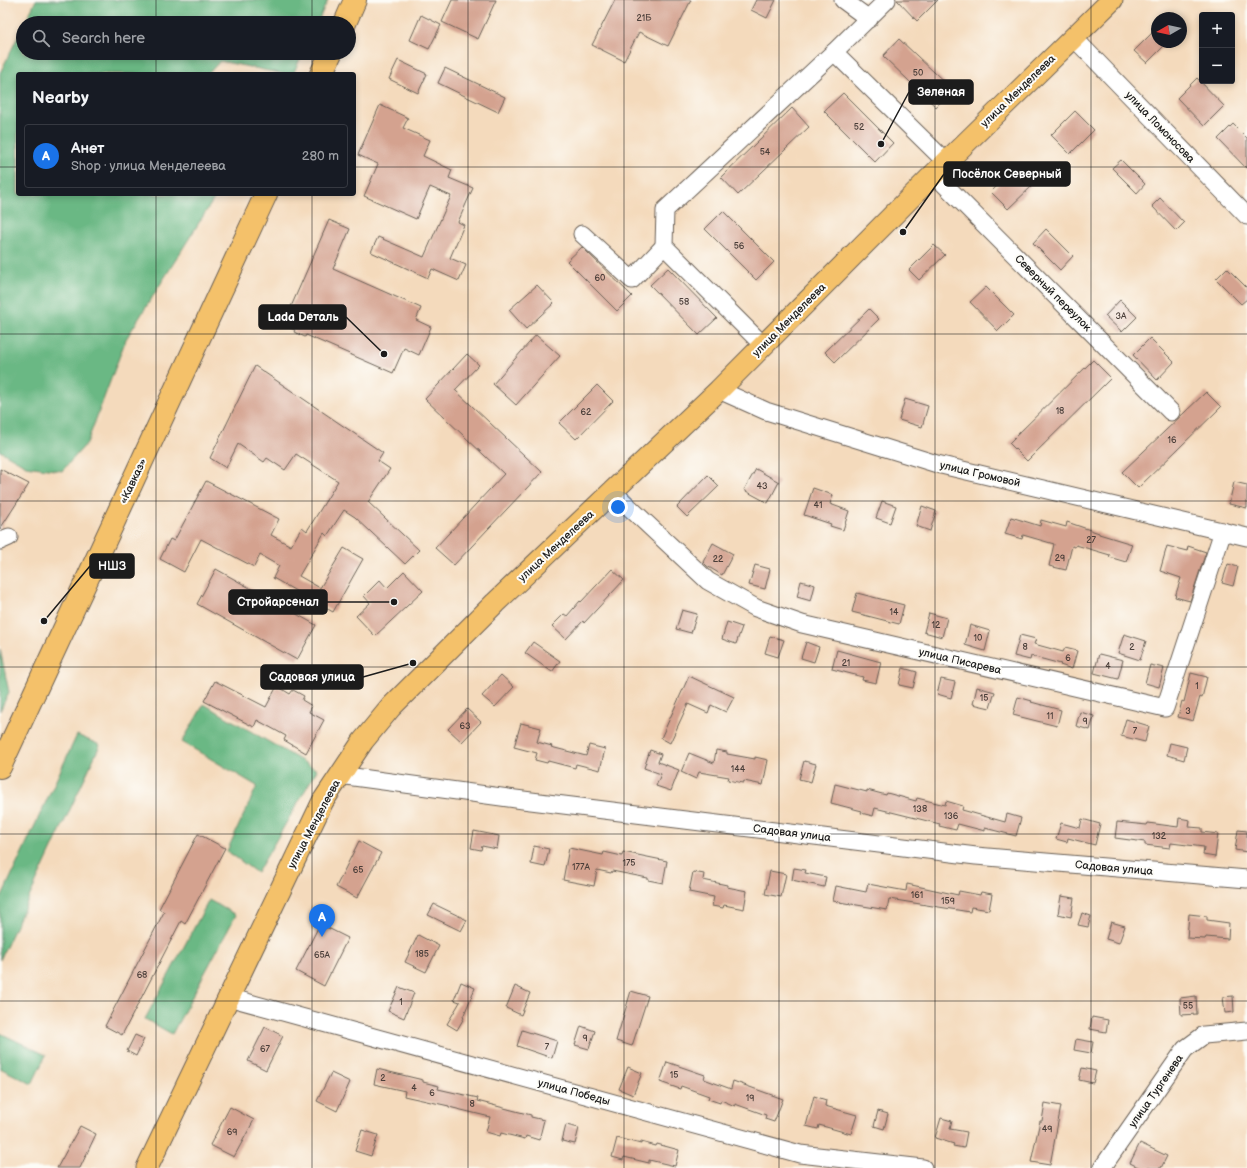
<!DOCTYPE html>
<meta charset="utf-8">
<style>
:root{--surface:#171b24;--page:#20242c;--text:#f1f3f6;--muted:#9ea1a6;--line:#363941;--accent:#1a73e8}
body{margin:0;font-family:"Balsamiq Sans",sans-serif;background:var(--page);color:var(--text)}
.controls{position:absolute;right:12px;top:12px;display:grid;overflow:hidden;border-radius:4px;box-shadow:0 2px 6px #0003}
.controls button{width:36px;height:36px;display:grid;place-items:center;padding:0;border:0;border-bottom:1px solid var(--line);background:var(--surface);color:var(--text);font:20px sans-serif}
.compass{position:absolute;left:1151px;top:12px;width:36px;height:36px;border-radius:50%;background:var(--surface);box-shadow:0 2px 6px #0003;rotate:261deg}
.you{position:absolute;left:618px;top:507px;width:14px;height:14px;margin:-10px;border:3px solid #fff;border-radius:50%;background:#1a73e8;box-shadow:0 0 0 6px #1a73e833}
.badge{display:grid;place-items:center;width:26px;height:26px;border-radius:50%;background:var(--accent);color:#fff;font-size:13px;font-weight:700}
.pin{position:absolute;translate:-50% -33px;filter:drop-shadow(0 1px 2px #0008)}
.pin::after{content:'';position:absolute;top:21px;width:14px;height:12px;background:inherit;clip-path:polygon(0 0,100% 0,50% 100%)}
.list{margin:0;padding:0;list-style:none}
h2{display:flex;justify-content:space-between;align-items:center;height:52px;margin:0;padding:0 16px;font-size:17px}
h2 small{font-size:13px;font-weight:400;color:var(--muted)}
.list li{display:grid;grid-template-columns:26px 1fr auto;gap:12px;align-items:center;box-sizing:border-box;height:64px;margin:0 8px 8px;padding:0 8px;border:1px solid var(--line);border-radius:4px}
.list b{display:block;font-size:15px;white-space:nowrap}
.list p{margin:0;font-size:13px;white-space:nowrap;color:var(--muted)}
.list em{font-size:13px;font-style:normal;color:var(--muted)}
.icon{flex:none;width:22px;height:22px;fill:none;stroke:currentColor;stroke-width:2;stroke-linecap:round;stroke-linejoin:round}
.map{position:relative;flex:none;width:1247px;height:1168px;overflow:hidden}
.search{position:absolute;background:var(--surface);box-shadow:0 2px 6px #0003;left:16px;top:16px;width:340px;height:44px;display:flex;align-items:center;gap:10px;box-sizing:border-box;padding:0 14px;border-radius:22px;color:var(--muted);font-size:15px}
.panel{position:absolute;background:var(--surface);box-shadow:0 2px 6px #0003;left:16px;top:72px;width:340px;height:124px;border-radius:4px}
.map>svg:first-child{display:block}
</style>
<div class="map">
<svg width="1247" height="1168" viewBox="0 0 1247 1168">
<rect width="100%" height="100%" fill="#fdfcf7"/>
<filter id="ink" filterUnits="userSpaceOnUse"><feTurbulence type="fractalNoise" baseFrequency=".025" numOctaves="2"/><feDisplacementMap in="SourceGraphic" scale="8" xChannelSelector="R" yChannelSelector="G"/><feConvolveMatrix kernelMatrix="1 2 1 2 8 2 1 2 1" color-interpolation-filters="sRGB"/></filter>
<filter id="wash" filterUnits="userSpaceOnUse"><feTurbulence type="fractalNoise" baseFrequency=".012" numOctaves="4" result="noise"/><feDisplacementMap in="SourceGraphic" scale="16" xChannelSelector="R" yChannelSelector="G"/><feGaussianBlur stdDeviation="0.9" result="paint"/><feColorMatrix in="noise" values="0 0 0 0 0 0 0 0 0 0 0 0 0 0 0 0 0 1.4 0 .05"/><feComposite in="paint" operator="in"/></filter>
<g filter="url(#wash)">
<rect width="100%" height="100%" fill="#f4dabc"/>
<g fill="#6ab884" stroke="#436a50">
<polygon points="36,0 328,0 317,23 25,23"/>
<polygon points="23,26 23,53 303,53 293,74 284,74 220,61 208,74 18,74 18,194 217,194 126,339 87,443 62,471 26,466 0,451 0,73"/>
<polygon points="0,649 9,692 0,711"/>
<polygon points="204,704 307,764 317,770 257,873 227,851 257,786 182,742"/>
<polygon points="77,735 100,745 0,960 0,900"/>
<polygon points="209,900 236,915 172,1034 145,1019"/>
<polygon points="0,1033 46,1055 32,1084 0,1068"/>
</g>
<g id="blocks">
<g fill="#d4a28f">
<polygon points="452,0 496,0 478,39 442,22"/>
<polygon points="615,0 691,0 668,46 639,32 624,61 592,45"/>
<polygon points="756,0 776,0 767,18 751,10"/>
<polygon points="897,0 938,0 917,21"/>
<polygon points="421,15 441,25 429,49 410,40"/>
<polygon points="1157,28 1157,42 1168,42 1147,63 1134,51"/>
<polygon points="899,39 952,89 936,107 883,56"/>
<polygon points="398,60 427,74 418,93 389,79"/>
<polygon points="445,68 505,97 498,112 438,83"/>
<polygon points="1197,78 1224,106 1204,126 1177,98"/>
<polygon points="843,93 893,143 875,162 824,111"/>
<polygon points="380,105 408,118 403,128 430,140 423,156 452,170 449,178 473,188 458,222 464,225 450,258 466,265 459,281 432,269 428,278 371,252 378,237 424,257 451,196 430,187 416,219 364,196 378,164 358,155"/>
<polygon points="792,108 809,127 738,195 721,177"/>
<polygon points="1075,111 1094,130 1070,154 1051,135"/>
<polygon points="1233,124 1247,138 1247,169 1218,139"/>
<polygon points="1121,160 1145,184 1137,193 1112,168"/>
<polygon points="1014,168 1032,186 1008,209 991,192"/>
<polygon points="1160,198 1184,223 1176,231 1152,206"/>
<polygon points="723,211 774,262 756,280 705,229"/>
<polygon points="329,220 350,229 333,269 421,308 416,320 431,327 419,355 404,348 393,373 306,335 305,337 294,332 295,330 283,325"/>
<polygon points="1046,229 1073,256 1060,270 1033,243"/>
<polygon points="934,245 945,255 919,280 909,270"/>
<polygon points="582,247 632,296 617,311 567,261"/>
<polygon points="668,268 717,318 699,335 650,285"/>
<polygon points="1227,268 1247,288 1247,299 1241,304 1216,279"/>
<polygon points="537,285 554,303 526,329 509,310"/>
<polygon points="986,287 1014,315 998,331 970,302"/>
<polygon points="1120,300 1137,317 1122,332 1105,316"/>
<polygon points="869,309 879,319 835,362 825,352"/>
<polygon points="536,335 560,356 516,405 493,384"/>
<polygon points="1150,338 1174,362 1157,380 1133,355"/>
<polygon points="467,354 479,365 455,390 542,472 454,565 435,548 504,474 425,399"/>
<polygon points="1093,360 1111,378 1027,461 1009,443"/>
<polygon points="255,366 383,453 378,461 390,469 368,502 419,550 405,564 355,517 344,510 327,536 324,533 299,576 320,588 344,548 363,559 333,612 273,578 279,566 260,555 254,567 201,539 184,572 160,559 170,539 174,541 206,481 279,519 271,535 291,546 302,527 307,531 338,481 296,454 285,470 267,458 264,462 238,444 226,468 210,458"/>
<polygon points="597,385 613,401 576,439 559,423"/>
<polygon points="1206,392 1221,407 1138,488 1122,472"/>
<polygon points="905,399 928,406 922,427 899,420"/>
<polygon points="0,469 29,484 0,529"/>
<polygon points="756,469 779,482 768,503 744,490"/>
<polygon points="708,475 719,486 687,517 677,507"/>
<polygon points="1234,482 1247,485 1247,508 1229,504"/>
<polygon points="813,488 833,495 830,504 849,511 843,530 830,526 831,524 804,515"/>
<polygon points="882,501 896,506 890,523 876,518"/>
<polygon points="922,506 936,511 930,531 916,526"/>
<polygon points="1011,517 1040,526 1041,520 1066,527 1067,522 1099,533 1099,534 1132,544 1126,562 1109,557 1110,555 1076,545 1075,547 1072,546 1066,570 1049,566 1054,544 1023,535 1022,539 1005,534"/>
<polygon points="713,543 733,554 722,575 707,566 703,562"/>
<polygon points="1167,546 1187,551 1188,546 1206,552 1190,601 1175,597 1181,578 1160,571"/>
<polygon points="1228,564 1238,567 1233,586 1222,583"/>
<polygon points="755,565 770,569 765,589 749,585"/>
<polygon points="216,569 316,625 297,660 197,604"/>
<polygon points="612,569 624,580 584,623 583,621 566,639 552,626 564,614 567,616 580,601 581,602"/>
<polygon points="404,571 423,591 375,636 356,616 370,603 364,596 380,580 387,588"/>
<polygon points="801,581 815,585 811,601 797,597"/>
<polygon points="857,593 904,605 899,624 852,612"/>
<polygon points="682,610 697,614 691,633 676,629"/>
<polygon points="929,613 947,618 942,637 924,632"/>
<polygon points="727,622 742,627 736,644 722,639"/>
<polygon points="970,625 990,631 985,651 965,645"/>
<polygon points="1124,634 1146,641 1140,660 1118,653"/>
<polygon points="1020,635 1036,639 1034,644 1063,652 1065,648 1077,651 1072,669 1060,665 1061,664 1031,656 1030,660 1014,656"/>
<polygon points="770,636 784,640 778,657 765,653"/>
<polygon points="533,642 560,661 552,672 525,653"/>
<polygon points="806,642 819,647 814,662 801,658"/>
<polygon points="837,650 881,662 876,683 862,680 863,677 832,669"/>
<polygon points="1099,654 1123,660 1118,679 1094,673"/>
<polygon points="1150,665 1164,668 1159,687 1145,683"/>
<polygon points="903,668 917,672 913,688 899,685"/>
<polygon points="1191,673 1207,677 1202,698 1200,697 1193,721 1178,717 1182,701 1184,702"/>
<polygon points="501,675 514,687 495,707 482,696"/>
<polygon points="689,676 734,697 726,712 711,705 708,713 688,704 670,743 661,738"/>
<polygon points="941,679 955,682 951,698 937,694"/>
<polygon points="215,681 266,707 277,686 290,694 293,690 304,696 302,700 312,706 309,712 324,720 306,753 284,740 286,736 257,720 254,727 204,701"/>
<polygon points="977,687 995,692 990,708 973,704"/>
<polygon points="1018,697 1032,701 1031,702 1061,710 1057,726 1013,715"/>
<polygon points="467,709 481,722 462,742 448,729"/>
<polygon points="1080,712 1094,716 1090,730 1076,726"/>
<polygon points="1126,719 1149,726 1145,742 1121,736"/>
<polygon points="521,723 541,728 537,742 552,746 551,747 586,756 589,745 605,749 600,770 576,764 575,768 548,761 547,763 535,760 537,753 514,747"/>
<polygon points="1170,743 1187,747 1184,760 1167,755"/>
<polygon points="650,750 661,754 658,762 679,770 671,791 656,786 661,774 644,768"/>
<polygon points="716,750 727,752 727,754 755,759 755,757 768,760 763,785 744,781 743,783 728,780 729,777 699,772 696,779 681,772 689,753 714,763"/>
<polygon points="804,761 816,764 811,782 799,779"/>
<polygon points="835,784 867,792 867,790 886,795 887,793 916,801 917,798 945,805 946,801 963,806 962,810 1005,822 1007,814 1021,818 1016,836 985,828 985,831 958,824 956,830 939,826 940,824 875,808 873,816 861,813 862,811 831,803"/>
<polygon points="1179,818 1190,820 1189,827 1202,828 1202,832 1218,834 1215,857 1203,855 1204,847 1171,843 1170,848 1145,845 1145,842 1115,838 1117,822 1147,825 1148,823 1178,827"/>
<polygon points="1082,819 1100,824 1095,845 1068,838 1067,842 1056,839 1061,823 1080,828"/>
<polygon points="1238,830 1247,831 1247,852 1235,850"/>
<polygon points="474,831 499,836 497,849 482,846 481,850 471,848"/>
<polygon points="198,834 225,848 185,924 181,921 122,1035 105,1026 164,912 159,909"/>
<polygon points="359,841 381,853 357,898 336,887"/>
<polygon points="534,846 549,849 545,867 531,864"/>
<polygon points="569,848 603,855 604,852 622,856 623,852 667,861 663,883 648,880 648,878 612,871 611,873 597,870 594,886 563,880"/>
<polygon points="794,868 806,870 805,873 826,877 824,887 792,880"/>
<polygon points="770,871 786,874 781,897 765,894"/>
<polygon points="693,872 704,874 703,880 727,885 727,887 747,891 744,909 724,905 723,908 712,906 714,897 689,892"/>
<polygon points="868,884 906,891 907,884 958,895 959,891 980,895 981,892 992,894 989,910 971,907 970,912 889,899 887,910 833,901 836,886 866,892"/>
<polygon points="1061,896 1074,898 1071,917 1058,914"/>
<polygon points="434,904 467,920 461,931 428,915"/>
<polygon points="1082,913 1091,916 1088,927 1078,925"/>
<polygon points="1189,914 1207,916 1207,920 1229,923 1228,939 1206,937 1205,939 1187,938"/>
<polygon points="1111,922 1125,926 1119,943 1106,939"/>
<polygon points="320,924 348,938 324,986 296,971"/>
<polygon points="418,935 439,946 426,972 405,962"/>
<polygon points="461,982 475,988 463,1017 464,1018 457,1030 447,1024 460,1002 454,1000"/>
<polygon points="515,986 530,993 521,1015 506,1008"/>
<polygon points="399,987 414,993 404,1018 388,1011"/>
<polygon points="631,991 648,996 632,1046 616,1041"/>
<polygon points="1196,996 1197,1014 1181,1015 1180,998"/>
<polygon points="1233,996 1234,1012 1225,1013 1223,997"/>
<polygon points="1092,1017 1108,1020 1106,1032 1090,1029"/>
<polygon points="581,1026 595,1031 589,1049 575,1045"/>
<polygon points="265,1027 283,1036 266,1070 248,1061"/>
<polygon points="522,1030 557,1041 552,1058 517,1046"/>
<polygon points="135,1035 144,1039 136,1056 127,1051"/>
<polygon points="1076,1039 1093,1042 1091,1053 1074,1050"/>
<polygon points="667,1062 705,1075 704,1079 731,1089 733,1081 783,1099 774,1122 765,1119 766,1115 735,1104 735,1106 721,1100 720,1103 708,1099 709,1096 681,1086 680,1089 660,1082"/>
<polygon points="628,1067 642,1073 633,1095 619,1089"/>
<polygon points="1082,1068 1096,1071 1093,1083 1079,1080"/>
<polygon points="377,1069 423,1080 423,1082 439,1086 438,1089 478,1098 477,1101 531,1115 531,1117 544,1120 539,1140 526,1136 525,1139 501,1133 500,1136 486,1132 490,1117 449,1107 449,1106 404,1096 405,1091 374,1084"/>
<polygon points="331,1073 350,1082 337,1111 317,1101"/>
<polygon points="814,1096 826,1100 825,1106 857,1115 851,1134 819,1125 818,1129 806,1126"/>
<polygon points="1045,1103 1061,1106 1050,1165 1031,1162 1040,1121 1042,1121"/>
<polygon points="230,1107 254,1120 234,1157 210,1145"/>
<polygon points="878,1111 888,1114 884,1129 874,1126"/>
<polygon points="941,1118 952,1121 950,1129 967,1132 964,1148 953,1146 954,1144 935,1138"/>
<polygon points="566,1125 579,1128 575,1144 562,1141"/>
<polygon points="80,1126 96,1134 80,1168 57,1168"/>
<polygon points="362,1130 378,1135 371,1156 355,1151"/>
<polygon points="617,1138 641,1144 641,1142 656,1146 657,1144 679,1150 675,1166 649,1160 649,1163 624,1157 623,1160 612,1157"/>
<polygon points="1140,1143 1167,1156 1161,1168 1140,1168 1130,1163"/>
</g>
</g>
</g>
<g filter="url(#ink)">
<use href="#blocks" fill-opacity="0" stroke="#685e54" stroke-width="1"/>
<g fill="none" stroke-linecap="round" stroke-linejoin="round">
<defs>
<g id="minor">
<polyline points="843,0 869,19"/>
<polyline points="887,0 834,52 946,162"/>
<polyline points="1073,37 1247,216"/>
<polyline points="934,174 1171,412"/>
<polyline points="582,234 632,280 664,246"/>
<polyline points="764,346 664,246 665,210 834,52"/>
<polyline points="719,390 766,411 937,464 1247,537"/>
<polyline points="613,492 708,581 756,608 802,624 1165,708 1223,531"/>
<polyline points="0,541 9,537"/>
<polyline points="339,775 523,800 976,856 1247,879"/>
<polyline points="228,997 800,1154 923,1168"/>
<polyline points="1102,1168 1185,1049 1204,1035 1247,1031"/>
</g>
<polyline id="major" points="147,1168 323,801 363,741 391,707 495,603 719,390 934,174 1112,0"/>
<g id="highway">
<polyline points="345,23 355,0"/>
<polyline points="321,74 331,53"/>
<polyline points="0,767 266,194"/>
</g>
</defs>
<use href="#minor" stroke="#685e54" stroke-width="19"/>
<use href="#major" stroke="#685e54" stroke-width="23"/>
<use href="#highway" stroke="#685e54" stroke-width="24"/>
<use href="#minor" stroke="#fff" stroke-width="17"/>
<use href="#major" stroke="#f4c16a" stroke-width="21"/>
<use href="#highway" stroke="#f4c16a" stroke-width="22"/>
</g>
</g>
<path fill="none" stroke="#1c1c1c" stroke-width="1" stroke-opacity="0.55" d="M156,0V23M312,0V23M468,0V1168M624,0V1168M779,0V1168M935,0V1168M1091,0V1168M156,53V74M312,53V74M0,167H18M354,167H1247M156,194V1168M312,194V1168M0,334H1247M0,501H1247M0,667H1247M0,834H1247M0,1001H1247"/>
<g text-anchor="middle" dominant-baseline="central" stroke-width="4" stroke-linejoin="round" paint-order="stroke">
<g font-size="9" fill="#4a3e39">
<text x="644" y="18">21Б</text>
<text x="918" y="73">50</text>
<text x="859" y="127">52</text>
<text x="765" y="152">54</text>
<text x="739" y="246">56</text>
<text x="600" y="278">60</text>
<text x="684" y="302">58</text>
<text x="1121" y="316">3А</text>
<text x="1060" y="411">18</text>
<text x="586" y="412">62</text>
<text x="1172" y="440">16</text>
<text x="762" y="486">43</text>
<text x="818" y="505">41</text>
<text x="1091" y="540">27</text>
<text x="1060" y="558">29</text>
<text x="718" y="559">22</text>
<text x="894" y="612">14</text>
<text x="936" y="625">12</text>
<text x="978" y="638">10</text>
<text x="1025" y="647">8</text>
<text x="1132" y="647">2</text>
<text x="1068" y="658">6</text>
<text x="846" y="663">21</text>
<text x="1108" y="666">4</text>
<text x="1197" y="686">1</text>
<text x="984" y="698">15</text>
<text x="1188" y="711">3</text>
<text x="1050" y="716">11</text>
<text x="1085" y="721">9</text>
<text x="465" y="726">63</text>
<text x="1135" y="731">7</text>
<text x="738" y="769">144</text>
<text x="920" y="809">138</text>
<text x="951" y="816">136</text>
<text x="1159" y="836">132</text>
<text x="629" y="863">175</text>
<text x="581" y="867">177А</text>
<text x="358" y="870">65</text>
<text x="917" y="895">161</text>
<text x="948" y="901">159</text>
<text x="422" y="954">185</text>
<text x="322" y="955">65А</text>
<text x="142" y="975">68</text>
<text x="401" y="1002">1</text>
<text x="1188" y="1006">55</text>
<text x="585" y="1038">9</text>
<text x="547" y="1047">7</text>
<text x="265" y="1049">67</text>
<text x="674" y="1075">15</text>
<text x="383" y="1078">2</text>
<text x="414" y="1088">4</text>
<text x="432" y="1093">6</text>
<text x="750" y="1098">19</text>
<text x="472" y="1104">8</text>
<text x="1047" y="1129">49</text>
<text x="232" y="1132">69</text>
</g>
<g font-size="11" fill="#1c1c1c" stroke="#fdfcf7">
<text transform="translate(1018 91) rotate(-44)">улица Менделеева</text>
<text transform="translate(1160 127) rotate(46)">улица Ломоносова</text>
<text transform="translate(1053 293) rotate(45)">Северный переулок</text>
<text transform="translate(789 320) rotate(-45)">улица Менделеева</text>
<text transform="translate(980 474) rotate(13)">улица Громовой</text>
<text transform="translate(133 481) rotate(-65)">«Кавказ»</text>
<text transform="translate(556 546) rotate(-43)">улица Менделеева</text>
<text transform="translate(960 661) rotate(13)">улица Писарева</text>
<text transform="translate(314 824) rotate(-62)">улица Менделеева</text>
<text transform="translate(792 833) rotate(7)">Садовая улица</text>
<text transform="translate(1114 868) rotate(5)">Садовая улица</text>
<text transform="translate(1156 1091) rotate(-55)">улица Тургенева</text>
<text transform="translate(574 1092) rotate(15)">улица Победы</text>
</g>
</g>
<path fill="none" stroke="#1c1c1c" stroke-width="1.5" d="M881 144L909 92M903 232L944 174M384 354L346 317M44 621L90 566M394 602L327 602M413 663L363 677"/>
<g fill="#1c1c1c" stroke="#fdfcf7" stroke-width="1.5">
<circle cx="881" cy="144" r="4"/>
<circle cx="903" cy="232" r="4"/>
<circle cx="384" cy="354" r="4"/>
<circle cx="44" cy="621" r="4"/>
<circle cx="394" cy="602" r="4"/>
<circle cx="413" cy="663" r="4"/>
</g>
<g fill="#1c1c1c" stroke="#1c1c1c" stroke-width="1.5">
<rect x="909" y="80" width="64" height="24" rx="4"/>
<rect x="944" y="162" width="126" height="24" rx="4"/>
<rect x="259" y="305" width="87" height="24" rx="4"/>
<rect x="90" y="554" width="44" height="24" rx="4"/>
<rect x="229" y="590" width="98" height="24" rx="4"/>
<rect x="261" y="665" width="102" height="24" rx="4"/>
</g>
<g font-size="12" text-anchor="middle" font-weight="bold" fill="#fff">
<text x="941" y="96">Зеленая</text>
<text x="1007" y="178">Посёлок Северный</text>
<text x="303" y="321">Lada Dеталь</text>
<text x="112" y="570">НШЗ</text>
<text x="278" y="606">Стройарсенал</text>
<text x="312" y="681">Садовая улица</text>
</g>
</svg>
<div class="controls">
<button>+</button>
<button>−</button>
</div>
<svg class="compass" viewBox="-18 -18 36 36"><path d="M0-13l5 13h-10z" fill="#e53935"/><path d="M0 13l5-13h-10z" fill="#9ea1a6"/></svg>
<div class="you"></div>
<div class="pin badge" style="left:322px;top:937px">A</div>
<div class="search"><svg class="icon" aria-label="search" viewBox="0 0 24 24"><circle cx="10" cy="10" r="6"/><path d="M15 15l6 6"/></svg>Search here</div>
<section class="panel">
<h2>Nearby<small></small></h2>
<ul class="list">
<li><span class="badge">A</span><div><b>Анет</b><p>Shop · улица Менделеева</p></div><em>280 m</em></li>
</ul>
</section>
</div>
